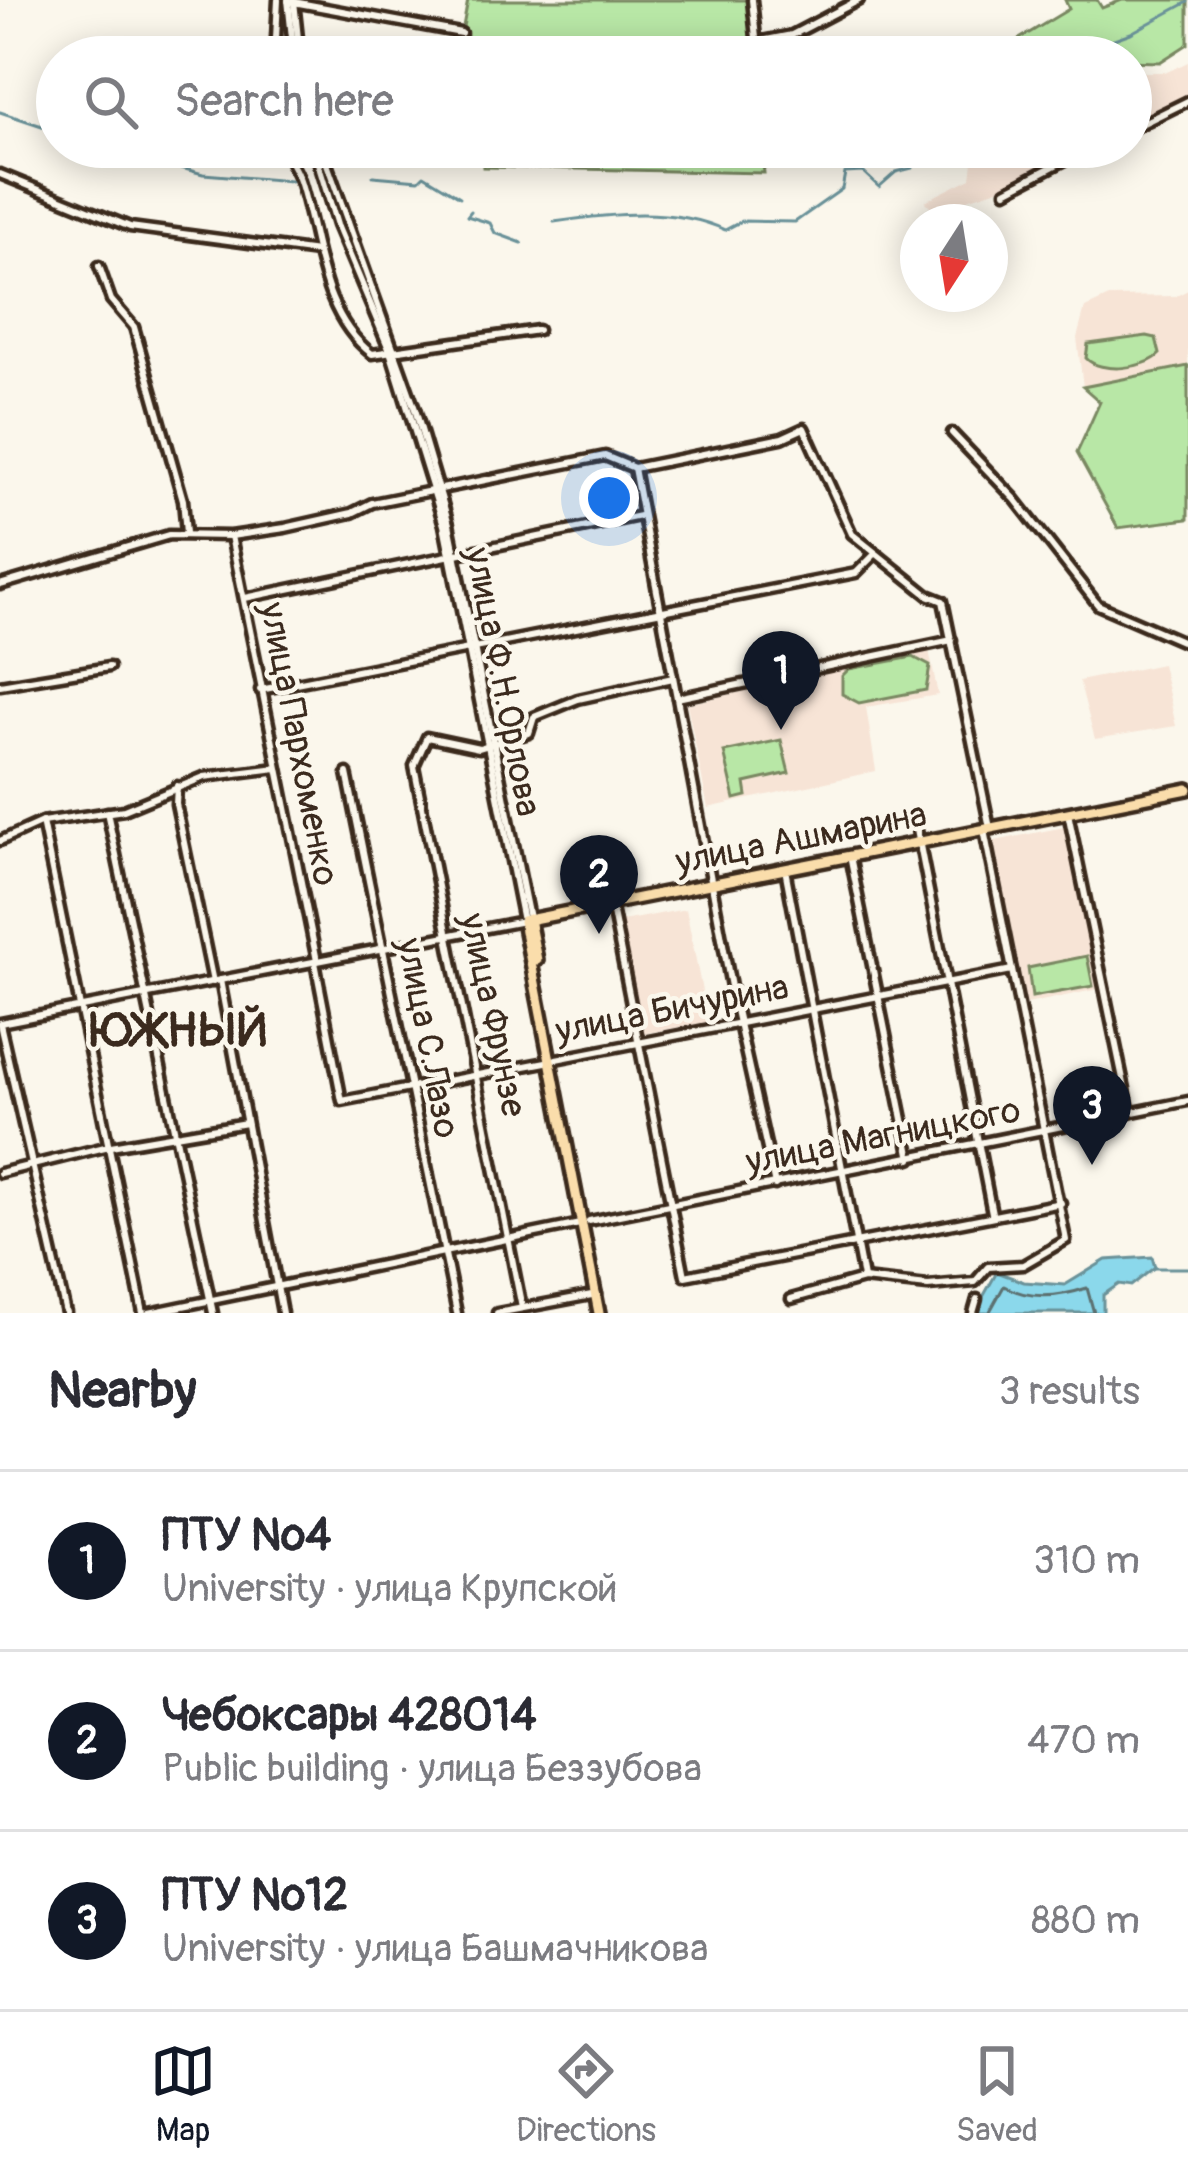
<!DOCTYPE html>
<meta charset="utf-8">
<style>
:root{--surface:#fff;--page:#f2f2f3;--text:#2b2b33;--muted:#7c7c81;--line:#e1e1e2;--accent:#111827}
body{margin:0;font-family:Pangolin,sans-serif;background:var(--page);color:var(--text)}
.compass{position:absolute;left:900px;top:204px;width:108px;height:108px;border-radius:50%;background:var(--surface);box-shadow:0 6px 30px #0003;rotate:192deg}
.you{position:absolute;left:609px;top:498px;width:42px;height:42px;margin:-30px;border:9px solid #fff;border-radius:50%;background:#1a73e8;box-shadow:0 0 0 18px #1a73e833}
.badge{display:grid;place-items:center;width:78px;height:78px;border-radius:50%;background:var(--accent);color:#fff;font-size:39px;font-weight:700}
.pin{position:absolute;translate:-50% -99px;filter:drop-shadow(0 3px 6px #0008)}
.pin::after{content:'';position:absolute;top:63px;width:42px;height:36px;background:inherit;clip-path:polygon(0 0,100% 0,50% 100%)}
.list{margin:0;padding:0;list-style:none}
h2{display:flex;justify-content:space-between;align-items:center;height:156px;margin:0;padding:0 48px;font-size:51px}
h2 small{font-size:39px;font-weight:400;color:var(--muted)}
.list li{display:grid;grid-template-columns:78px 1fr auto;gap:36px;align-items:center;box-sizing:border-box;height:180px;padding:0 48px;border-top:3px solid var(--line)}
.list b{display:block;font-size:45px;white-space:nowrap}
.list p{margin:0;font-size:39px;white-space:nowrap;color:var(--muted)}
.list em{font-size:39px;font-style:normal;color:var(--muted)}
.icon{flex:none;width:66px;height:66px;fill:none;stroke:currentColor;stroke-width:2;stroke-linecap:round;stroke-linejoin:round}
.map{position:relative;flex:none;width:1188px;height:1313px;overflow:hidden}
.search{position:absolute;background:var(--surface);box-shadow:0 6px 30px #0003;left:36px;right:36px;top:36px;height:132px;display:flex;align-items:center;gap:30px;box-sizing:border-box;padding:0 42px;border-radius:66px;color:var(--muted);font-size:45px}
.sheet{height:696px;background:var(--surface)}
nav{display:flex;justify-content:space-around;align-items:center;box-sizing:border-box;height:168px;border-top:3px solid var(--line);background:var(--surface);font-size:33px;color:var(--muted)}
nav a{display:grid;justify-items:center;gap:6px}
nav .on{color:var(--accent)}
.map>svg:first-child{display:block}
</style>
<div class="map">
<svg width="1188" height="1313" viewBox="0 0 1188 1313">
<rect width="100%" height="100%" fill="#fbf7ec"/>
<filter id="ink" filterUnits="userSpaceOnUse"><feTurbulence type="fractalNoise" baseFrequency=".00833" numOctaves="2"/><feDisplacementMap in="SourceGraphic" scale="24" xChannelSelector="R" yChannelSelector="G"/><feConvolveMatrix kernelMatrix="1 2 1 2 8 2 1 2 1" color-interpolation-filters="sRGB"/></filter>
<g filter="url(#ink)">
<g fill="#f7e4d6">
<polygon points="1188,62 1188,95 1131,126 1134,72 1167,72"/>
<polygon points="1010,147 1087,147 998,189 934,210 925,201 971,178 973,162"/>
<polygon points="1188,290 1188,366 1083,387 1077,338 1085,308 1109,297 1176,296"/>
<polygon points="929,650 938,695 866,707 876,771 708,808 687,704"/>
<polygon points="1162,664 1176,726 1095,739 1079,681"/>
<polygon points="1069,826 1103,988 1027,1004 1022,1002 990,842"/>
<polygon points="686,909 708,1022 641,1034 617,922"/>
</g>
<g fill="#b8e7a6" stroke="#7a8862" stroke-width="3">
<polygon points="468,0 749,0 753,57 470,57 468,37 462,32"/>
<polygon points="1065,0 1097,0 1102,8 1122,0 1188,0 1188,44 1160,62 972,57 1011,44 1069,9"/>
<polygon points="482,147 761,147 764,173 483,167"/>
<path d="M1147,336L1156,338L1160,354C1146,369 1100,374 1086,358L1088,344Z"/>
<polygon points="1188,366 1188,519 1118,528 1077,453 1100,402 1083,387"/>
<polygon points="913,657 930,666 926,690 859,703 842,694 842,676 849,669"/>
<polygon points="781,740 789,773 745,783 747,796 735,799 724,752"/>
<polygon points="1087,956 1093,986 1032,997 1028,968"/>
</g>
<polygon fill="#8bd8eb" stroke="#6b9299" stroke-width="3" points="1152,1257 1155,1267 1131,1286 1119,1284 1103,1295 1103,1313 974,1313 997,1272 1024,1282 1065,1285 1106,1260"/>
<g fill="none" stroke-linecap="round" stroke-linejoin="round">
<path stroke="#5b7070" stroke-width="3" d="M989,1313L1004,1286C1031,1301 1060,1297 1087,1288L1094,1313"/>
<g stroke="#6b9299" stroke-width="3">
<polyline points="1063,57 1131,33 1188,2"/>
<polyline points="0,112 57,131"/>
<polyline points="105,147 203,174 291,181"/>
<polyline points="373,176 419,180 424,175 460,197"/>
<polyline points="471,211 467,216 490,223 495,233 522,243"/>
<path d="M554,222C610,214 674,206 725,230L742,221L795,222L842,189L845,173L863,172L879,187L896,172L912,168L924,147"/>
<polyline points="1154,1268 1188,1268"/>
</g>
<defs>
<g id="minor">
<polyline points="288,0 294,57"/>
<polyline points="752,0 758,57"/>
<polyline points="288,1 461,33"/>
<polyline points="294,1 300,57"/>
<polyline points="756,42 792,35 859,0"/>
<polyline points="275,57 278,0"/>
<polyline points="1131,129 1188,101"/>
<path d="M284,147C288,159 296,169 300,181C319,239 319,313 372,354L538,330"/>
<polyline points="321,147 415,409 449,524 529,918"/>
<polyline points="764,147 765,161"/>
<polyline points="0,174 130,227 317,252"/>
<polyline points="1006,191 1090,147"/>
<polyline points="99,266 111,300 134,327 183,500 186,533"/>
<polyline points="952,433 1015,499 1098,605 1188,644"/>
<polyline points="634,468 732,992 775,1185"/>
<polyline points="634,468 782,438 804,428 852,534 928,595 943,601 990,828"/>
<polyline points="231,536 317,961"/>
<polyline points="0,585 169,535 231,536 285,528 352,513 372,503 605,456 634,468"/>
<polyline points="245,598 640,516"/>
<polyline points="0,685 109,667"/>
<polyline points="260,690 856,573 875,554"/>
<polyline points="677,698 952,640"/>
<polyline points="347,773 457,1313"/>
<polyline points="177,786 176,804 213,982"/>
<polyline points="107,812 213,1313"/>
<polyline points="1068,813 1130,1113"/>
<polyline points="42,822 143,1313"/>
<polyline points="916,825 992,1213"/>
<polyline points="0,841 42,822 124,810 204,777 277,768"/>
<polyline points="850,856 911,1159"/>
<polyline points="785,869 863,1278"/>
<polyline points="611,903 685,1276 1061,1203"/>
<polyline points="315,962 342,1101 551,1061"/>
<polyline points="220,980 282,1313"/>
<polyline points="0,1023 523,921 444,525 390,351 337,225 313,147"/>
<polyline points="0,1024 66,1313"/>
<polyline points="556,1059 1012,970"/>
<polyline points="0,1173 105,1147 246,1123"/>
<polyline points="589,1221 1188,1101"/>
<polyline points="791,1299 863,1279 928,1286 975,1282 988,1267 1023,1265 1066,1240 984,830"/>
<polyline points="522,1308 414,766 427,737 479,748 529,733 534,717 578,699 673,678"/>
<polyline points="149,1313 580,1224"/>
<polyline points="497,1313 597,1294"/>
<polyline points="973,1313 977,1299"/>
</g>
<g id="major">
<polyline points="529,919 537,960"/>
<polyline points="599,1313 523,921 1188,789"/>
</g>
</defs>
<use href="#minor" stroke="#3b2a1e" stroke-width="15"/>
<use href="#major" stroke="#3b2a1e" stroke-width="18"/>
<use href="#minor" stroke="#fbf7ec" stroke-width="6"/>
<use href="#major" stroke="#faddab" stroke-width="9"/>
</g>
</g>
<g text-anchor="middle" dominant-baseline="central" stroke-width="9" stroke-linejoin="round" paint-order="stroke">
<g font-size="36" fill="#3b2a1e" stroke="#fbf7ec">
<text transform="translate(503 682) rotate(79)">улица Ф.Н.Орлова</text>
<text transform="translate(299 744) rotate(79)">улица Пархоменко</text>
<text transform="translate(801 838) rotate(-11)">улица Ашмарина</text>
<text transform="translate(672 1009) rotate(-11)">улица Бичурина</text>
<text transform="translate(493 1015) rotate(78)">улица Фрунзе</text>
<text transform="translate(428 1038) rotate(79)">улица С.Лазо</text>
<text transform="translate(883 1136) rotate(-11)">улица Магницкого</text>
</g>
<g font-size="48" font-weight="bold" letter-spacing="3" fill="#3b2a1e" stroke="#fbf7ec">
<text x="180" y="1031">ЮЖНЫЙ</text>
</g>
</g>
</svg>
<svg class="compass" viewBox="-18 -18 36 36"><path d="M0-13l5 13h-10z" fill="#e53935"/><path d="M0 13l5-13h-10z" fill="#7c7c81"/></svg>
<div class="you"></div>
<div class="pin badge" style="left:781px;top:730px">1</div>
<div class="pin badge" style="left:599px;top:934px">2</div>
<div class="pin badge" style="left:1092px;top:1165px">3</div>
<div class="search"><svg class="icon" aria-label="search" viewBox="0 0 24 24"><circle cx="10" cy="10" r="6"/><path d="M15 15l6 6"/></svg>Search here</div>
</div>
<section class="sheet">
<h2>Nearby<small>3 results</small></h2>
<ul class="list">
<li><span class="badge">1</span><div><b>ПТУ №4</b><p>University · улица Крупской</p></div><em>310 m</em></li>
<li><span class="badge">2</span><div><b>Чебоксары 428014</b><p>Public building · улица Беззубова</p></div><em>470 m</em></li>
<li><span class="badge">3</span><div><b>ПТУ №12</b><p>University · улица Башмачникова</p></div><em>880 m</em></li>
</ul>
</section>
<nav>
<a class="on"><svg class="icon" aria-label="map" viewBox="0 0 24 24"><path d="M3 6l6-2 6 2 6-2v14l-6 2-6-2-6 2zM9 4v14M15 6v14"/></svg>Map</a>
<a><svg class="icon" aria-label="directions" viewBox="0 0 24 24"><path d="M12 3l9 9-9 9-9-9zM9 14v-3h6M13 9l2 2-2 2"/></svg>Directions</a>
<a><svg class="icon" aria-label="saved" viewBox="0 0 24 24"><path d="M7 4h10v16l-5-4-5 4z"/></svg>Saved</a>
</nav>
